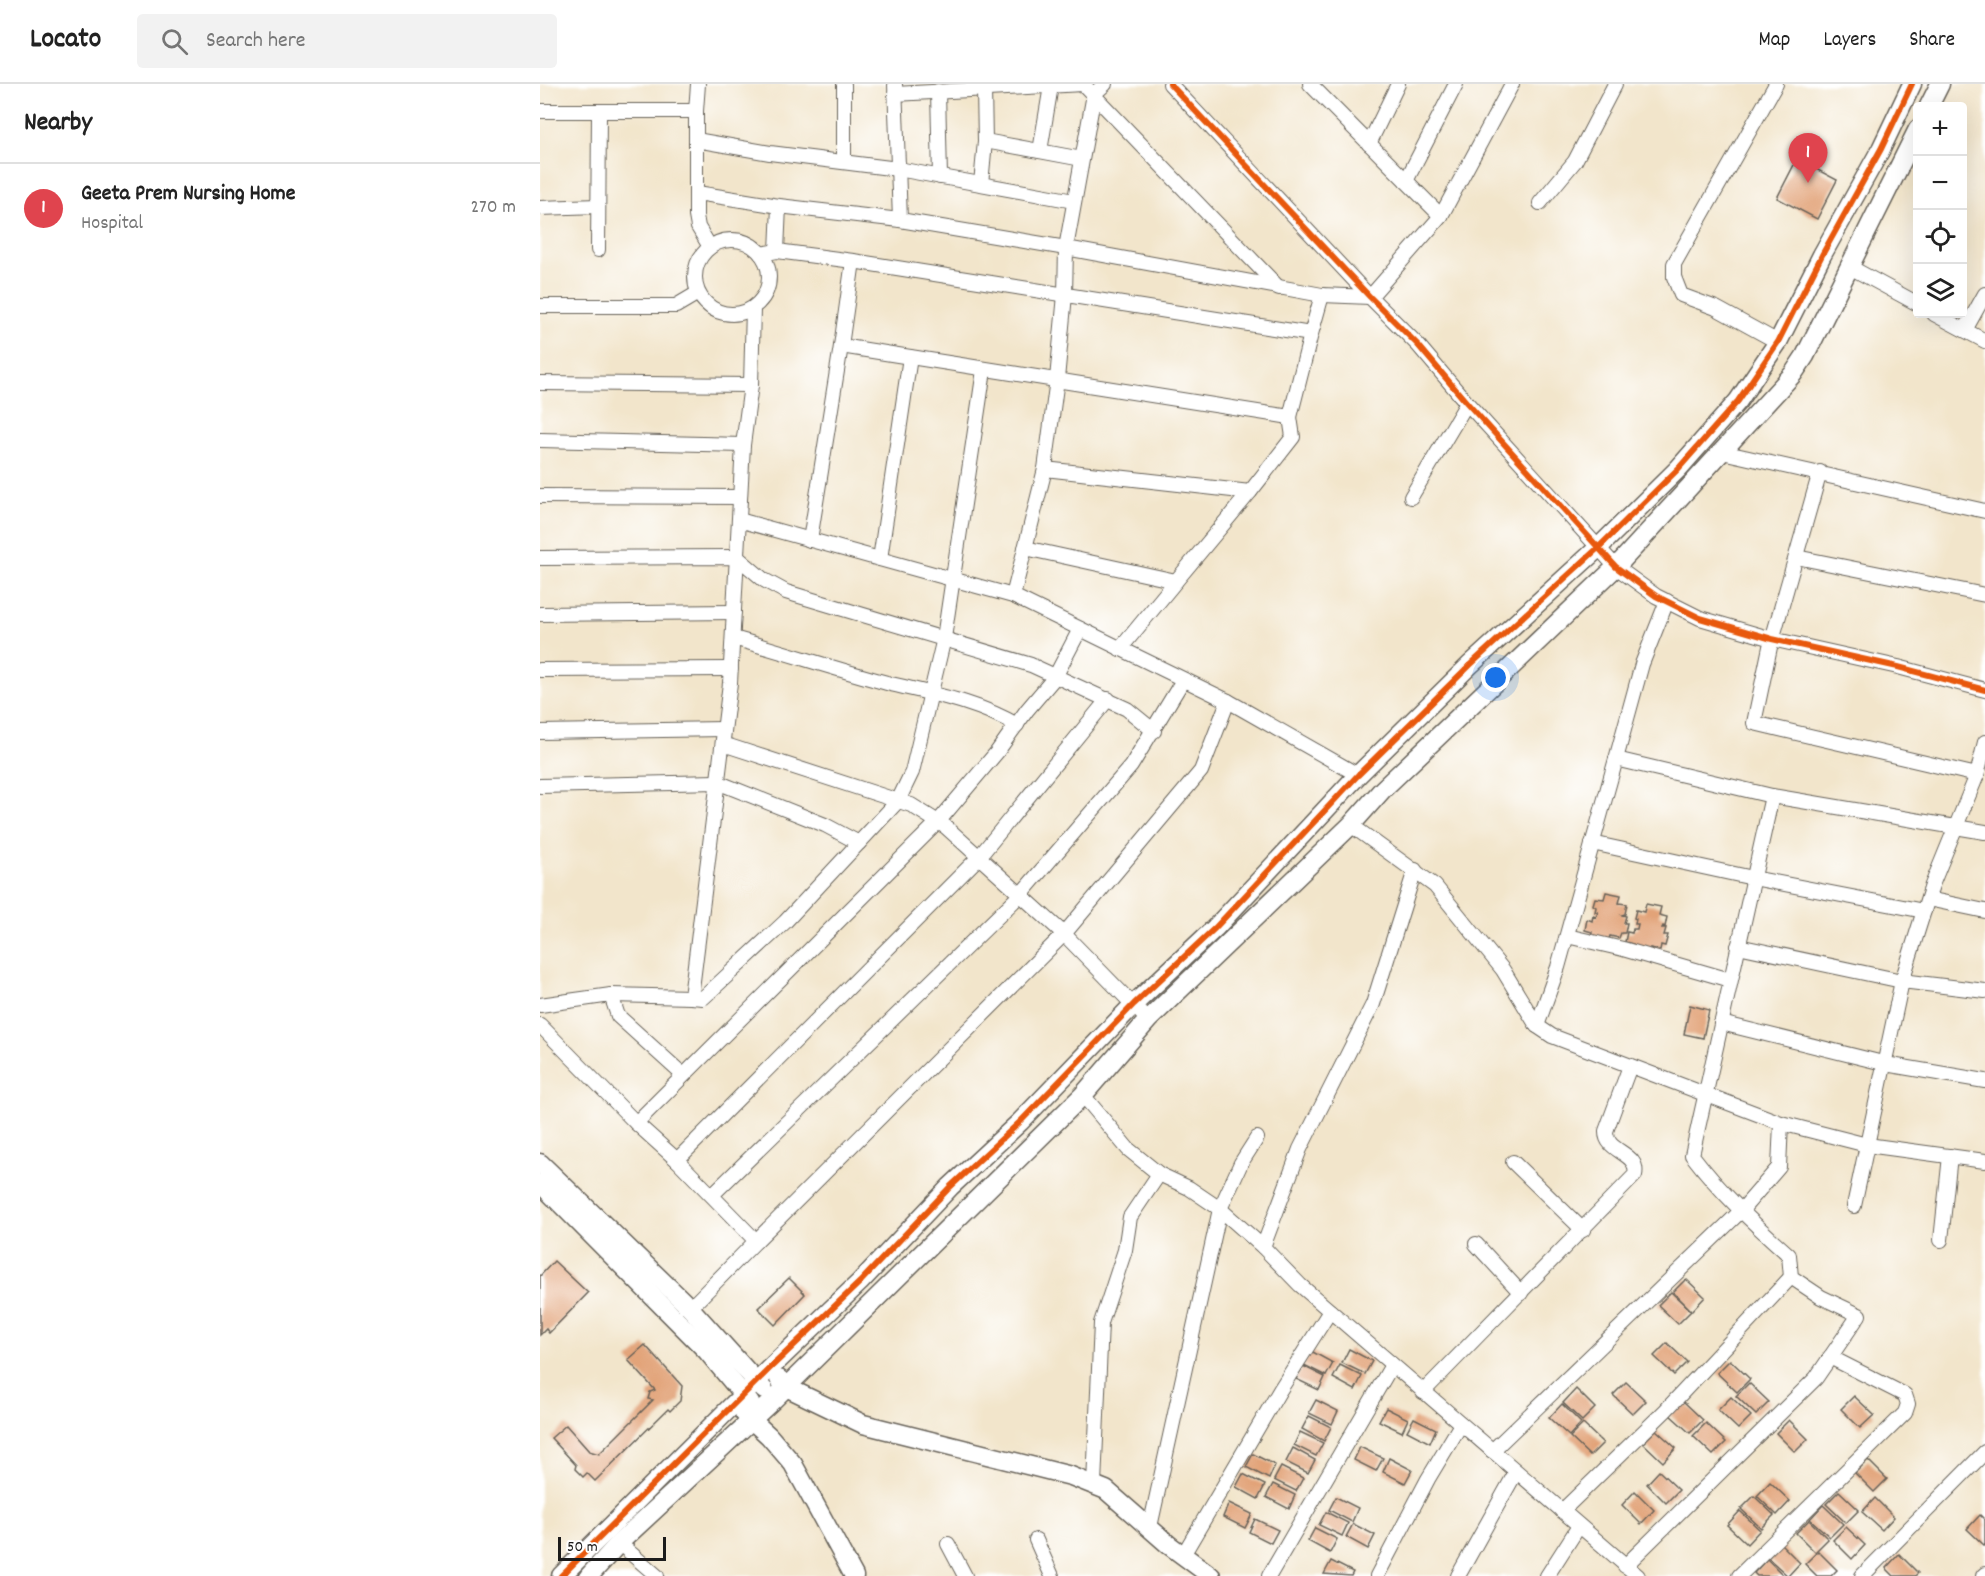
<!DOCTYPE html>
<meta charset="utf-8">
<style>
:root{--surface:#fff;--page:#f2f2f2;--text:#222;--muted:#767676;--line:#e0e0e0;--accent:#0b8043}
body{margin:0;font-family:Dekko,sans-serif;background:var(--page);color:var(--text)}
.controls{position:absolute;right:18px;top:18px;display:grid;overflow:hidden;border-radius:6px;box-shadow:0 6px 24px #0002}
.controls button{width:54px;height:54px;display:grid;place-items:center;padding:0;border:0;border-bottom:2px solid var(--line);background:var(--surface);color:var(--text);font:30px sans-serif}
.scale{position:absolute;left:18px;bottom:15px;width:108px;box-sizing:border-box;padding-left:6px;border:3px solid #1c1c1c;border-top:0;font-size:16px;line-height:21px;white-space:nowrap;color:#1c1c1c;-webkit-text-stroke:4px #fff;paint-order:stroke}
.you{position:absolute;left:956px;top:594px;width:21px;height:21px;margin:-15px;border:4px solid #fff;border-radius:50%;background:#1a73e8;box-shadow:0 0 0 9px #1a73e833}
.badge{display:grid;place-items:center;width:39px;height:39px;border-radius:50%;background:var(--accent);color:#fff;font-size:20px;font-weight:700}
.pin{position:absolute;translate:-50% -50px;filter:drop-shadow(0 2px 3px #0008)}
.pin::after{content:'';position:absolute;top:32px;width:21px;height:18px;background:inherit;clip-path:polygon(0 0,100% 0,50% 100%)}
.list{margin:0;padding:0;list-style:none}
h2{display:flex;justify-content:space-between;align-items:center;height:78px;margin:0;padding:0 24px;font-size:26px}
h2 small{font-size:20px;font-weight:400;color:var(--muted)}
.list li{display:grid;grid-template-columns:39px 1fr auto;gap:18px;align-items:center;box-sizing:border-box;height:90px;padding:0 24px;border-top:2px solid var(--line)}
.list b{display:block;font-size:22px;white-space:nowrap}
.list p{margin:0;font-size:20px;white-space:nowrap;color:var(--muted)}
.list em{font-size:20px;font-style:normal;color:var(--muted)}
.icon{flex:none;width:33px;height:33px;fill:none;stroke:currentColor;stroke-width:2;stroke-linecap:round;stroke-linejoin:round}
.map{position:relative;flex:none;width:1445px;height:1492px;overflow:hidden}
header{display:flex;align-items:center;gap:36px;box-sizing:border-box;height:84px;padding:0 30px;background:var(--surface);border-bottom:2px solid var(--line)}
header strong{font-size:28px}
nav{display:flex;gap:33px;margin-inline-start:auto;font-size:21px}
.search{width:420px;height:54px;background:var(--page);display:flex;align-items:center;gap:15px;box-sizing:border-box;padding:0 21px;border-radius:6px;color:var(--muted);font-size:22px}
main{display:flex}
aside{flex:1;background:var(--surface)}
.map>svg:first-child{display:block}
</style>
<header>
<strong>Locato</strong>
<div class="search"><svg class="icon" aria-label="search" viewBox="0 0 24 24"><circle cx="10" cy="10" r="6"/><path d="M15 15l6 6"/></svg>Search here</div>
<nav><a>Map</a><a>Layers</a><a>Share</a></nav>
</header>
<main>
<aside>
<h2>Nearby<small></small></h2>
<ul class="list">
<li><span class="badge" style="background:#e0444e">1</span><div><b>Geeta Prem Nursing Home</b><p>Hospital</p></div><em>270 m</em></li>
</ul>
</aside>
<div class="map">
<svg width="1445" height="1492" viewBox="0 0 1445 1492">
<rect width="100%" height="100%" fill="#fff"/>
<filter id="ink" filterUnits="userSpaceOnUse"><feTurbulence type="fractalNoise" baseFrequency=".0167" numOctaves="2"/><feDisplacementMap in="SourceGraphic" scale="12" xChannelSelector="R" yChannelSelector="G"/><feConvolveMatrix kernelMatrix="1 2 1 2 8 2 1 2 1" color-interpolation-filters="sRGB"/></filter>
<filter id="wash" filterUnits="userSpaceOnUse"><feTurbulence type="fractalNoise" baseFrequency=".008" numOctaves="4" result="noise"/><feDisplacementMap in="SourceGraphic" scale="24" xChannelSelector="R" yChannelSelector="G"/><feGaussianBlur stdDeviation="1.35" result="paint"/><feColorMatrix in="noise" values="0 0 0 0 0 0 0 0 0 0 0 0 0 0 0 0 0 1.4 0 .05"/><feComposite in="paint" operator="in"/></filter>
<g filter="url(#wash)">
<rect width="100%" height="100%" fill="#f2e5cb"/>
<g id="blocks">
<g fill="#e2a378">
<polygon points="1257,75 1297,96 1277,135 1237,114"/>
<polygon points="1066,808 1081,811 1079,819 1087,820 1085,830 1082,831 1086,832 1084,839 1087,839 1085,849 1081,849 1079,854 1070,852 1068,858 1051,854 1052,848 1045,846 1047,835 1052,837 1053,832 1056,833 1058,828 1055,828 1056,823 1053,821 1055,814 1064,815"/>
<polygon points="1106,820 1121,823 1119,831 1127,833 1125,843 1123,842 1122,844 1126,844 1124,851 1128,851 1125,862 1121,861 1120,866 1110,864 1109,870 1091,866 1093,860 1085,858 1087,848 1092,849 1093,845 1097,845 1098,840 1095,840 1096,835 1094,834 1096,826 1104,828"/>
<polygon points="1150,921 1169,926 1163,954 1144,950"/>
<polygon points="14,1177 48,1209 9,1249 6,1245 0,1251 0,1192"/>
<polygon points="249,1194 265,1210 235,1241 218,1224"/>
<polygon points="1146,1195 1165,1213 1152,1227 1133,1208"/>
<polygon points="1131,1208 1151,1227 1138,1240 1118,1221"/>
<polygon points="1127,1259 1147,1278 1134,1291 1114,1272"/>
<polygon points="105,1261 142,1302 140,1317 130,1327 128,1325 55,1397 47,1389 43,1393 35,1385 36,1381 11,1354 26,1341 49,1367 59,1370 113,1316 108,1315 110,1308 115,1306 88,1276"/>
<polygon points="809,1265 832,1277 825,1290 802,1279"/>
<polygon points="771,1267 793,1279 786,1292 764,1281"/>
<polygon points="1190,1276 1210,1295 1197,1308 1177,1289"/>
<polygon points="800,1281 822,1292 815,1306 793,1294"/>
<polygon points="763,1282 785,1293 779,1306 756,1295"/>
<polygon points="1086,1298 1106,1317 1093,1330 1073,1311"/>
<polygon points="1209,1299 1229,1318 1216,1331 1196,1312"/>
<polygon points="1036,1305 1055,1324 1042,1337 1023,1319"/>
<polygon points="1314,1312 1334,1331 1320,1344 1301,1325"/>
<polygon points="1191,1313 1211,1332 1198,1345 1178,1326"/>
<polygon points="776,1316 798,1327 792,1340 769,1329"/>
<polygon points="1143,1317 1163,1336 1150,1349 1130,1331"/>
<polygon points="1022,1320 1041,1339 1029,1352 1009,1334"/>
<polygon points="846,1324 868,1335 862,1348 839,1337"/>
<polygon points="769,1332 791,1343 784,1357 762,1345"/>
<polygon points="874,1334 896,1345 890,1359 867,1347"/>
<polygon points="1249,1336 1268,1355 1255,1368 1236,1349"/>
<polygon points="1166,1339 1186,1358 1173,1371 1153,1352"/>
<polygon points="1043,1340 1063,1359 1050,1372 1030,1353"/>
<polygon points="1116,1346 1136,1364 1123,1378 1103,1359"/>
<polygon points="760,1348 783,1359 776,1372 754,1361"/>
<polygon points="820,1363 843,1374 836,1387 814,1376"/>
<polygon points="753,1364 775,1376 768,1389 746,1378"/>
<polygon points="713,1370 735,1381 729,1395 706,1383"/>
<polygon points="849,1374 872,1386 865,1399 843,1388"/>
<polygon points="1328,1376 1347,1395 1334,1408 1315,1389"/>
<polygon points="741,1383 763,1394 756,1407 734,1396"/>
<polygon points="1119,1387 1139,1406 1126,1419 1107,1400"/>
<polygon points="703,1390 725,1401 718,1415 696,1403"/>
<polygon points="1230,1398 1250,1417 1237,1431 1217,1412"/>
<polygon points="733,1400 755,1411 749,1425 726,1413"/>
<polygon points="1095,1407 1114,1426 1101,1440 1082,1421"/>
<polygon points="1299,1407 1319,1426 1306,1439 1286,1420"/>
<polygon points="1214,1412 1234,1431 1221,1444 1201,1425"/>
<polygon points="796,1413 818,1424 812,1438 789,1426"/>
<polygon points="1335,1414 1354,1433 1342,1446 1322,1428"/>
<polygon points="689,1419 712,1430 705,1444 683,1433"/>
<polygon points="1283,1421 1303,1440 1290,1453 1270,1435"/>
<polygon points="1200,1427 1220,1446 1207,1460 1187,1441"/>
<polygon points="786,1428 808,1439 802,1452 779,1441"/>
<polygon points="1440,1431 1445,1436 1445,1462 1427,1445"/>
<polygon points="715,1435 738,1446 731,1459 709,1448"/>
<polygon points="1269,1436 1288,1455 1275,1468 1256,1449"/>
<polygon points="813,1440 835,1451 828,1465 806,1453"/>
<polygon points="1306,1443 1325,1461 1312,1475 1293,1456"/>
<polygon points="775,1444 797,1455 790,1469 768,1457"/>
<polygon points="1241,1460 1260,1479 1248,1492 1228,1474"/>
<polygon points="1278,1467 1297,1486 1291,1492 1277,1492 1265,1480"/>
<polygon points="1359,1470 1378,1489 1375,1492 1354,1492 1346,1484"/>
<polygon points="1227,1475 1244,1492 1217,1492 1214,1489"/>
<polygon points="791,1477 813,1488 811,1492 784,1490"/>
</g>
</g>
</g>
<g filter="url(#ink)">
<use href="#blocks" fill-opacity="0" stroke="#676259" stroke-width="1.5"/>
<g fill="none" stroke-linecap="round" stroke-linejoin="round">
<defs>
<g id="minor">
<polyline points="355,0 360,136"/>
<polyline points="543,0 739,204"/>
<polyline points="565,0 554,10 526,164 525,211 517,295 505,385 710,408 753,353 750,333"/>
<polyline points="630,0 830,213 878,261 927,319 1076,483 1116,512 1160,534 1232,555 1358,583 1445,606"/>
<polyline points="770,0 901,132"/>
<polyline points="1236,0 1134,180 1134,193 1141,211 1176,224 1238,258"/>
<polyline points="398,7 400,93"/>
<polyline points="355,10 543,0"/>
<polyline points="0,27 156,27 156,132 158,143 170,163"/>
<polyline points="156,27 158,0"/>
<polyline points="156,56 230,69 358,85 534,117"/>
<polyline points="445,57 542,75"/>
<polyline points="829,60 858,0"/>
<polyline points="500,67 511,2"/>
<polyline points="304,78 304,0"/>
<polyline points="866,97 916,0"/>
<polyline points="441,100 445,57 444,5"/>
<polyline points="157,109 239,122 360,136 526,164 782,211 830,213 901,132 972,0"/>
<polyline points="1000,119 1035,77 1075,0"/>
<polyline points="0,124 58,122"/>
<circle cx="192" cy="193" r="37"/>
<polyline points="58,166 59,27"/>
<polyline points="237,167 239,122"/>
<polyline points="221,170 237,167 313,177 771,250 782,211"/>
<polyline points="313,177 301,262 750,333 771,250"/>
<polyline points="1308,182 1378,220"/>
<polyline points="0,222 136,222 158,209"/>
<polyline points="1394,230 1445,257"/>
<polyline points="1425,246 1445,210"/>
<polyline points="0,299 211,301"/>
<polyline points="0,356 203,361"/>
<polyline points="1182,368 1445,427"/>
<polyline points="505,385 473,512 688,617 818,691"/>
<polyline points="1280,388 1230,563 1214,639 1437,691"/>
<polyline points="0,412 200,413"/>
<polyline points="871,413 927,319"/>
<polyline points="199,436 473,512"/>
<polyline points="270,456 301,262"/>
<polyline points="485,464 636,497 710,408"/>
<polyline points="1256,473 1445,511"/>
<polyline points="0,474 197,473 224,496 246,508 491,581 587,625 614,647"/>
<polyline points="340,475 370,273"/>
<polyline points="0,530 194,528"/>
<path d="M193,554C244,568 295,585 347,599C391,610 436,617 477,641"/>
<polyline points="580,565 636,497"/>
<polyline points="0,586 191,585"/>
<polyline points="0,648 184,645"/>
<polyline points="183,660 371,721 406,743 524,850 608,936"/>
<polyline points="1076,675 1102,580 1127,517"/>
<polyline points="0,702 177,698 285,741 319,759"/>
<polyline points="811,741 895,802 963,886 997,942 1012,952 1241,1039 1327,1061 1445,1077"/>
<polyline points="1052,759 1213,794 1384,827"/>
<polyline points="1388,815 1445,827"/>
<polyline points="1027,852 1083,865 1190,896"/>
<polyline points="1198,862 1362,897 1445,907"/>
<polyline points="71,911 78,932 142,990"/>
<polyline points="151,913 163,914 245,838 358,717 372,688 404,554 444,286"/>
<polyline points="0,921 71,911 151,913 190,599 203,361 211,301 213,224"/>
<polyline points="1181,939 1351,981 1445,997"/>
<polyline points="0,941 96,1039"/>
<polyline points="997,942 1018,883 1076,675 1232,712 1445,748"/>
<polyline points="543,1011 588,1065 619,1090 649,1104 680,1125 723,1163 760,1065 833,920 875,786"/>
<polyline points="137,1076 439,773 568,615"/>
<polyline points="973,1078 1043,1146"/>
<polyline points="172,1111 481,810 591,682 643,596"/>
<polyline points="1314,1122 1362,897 1392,801 1437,691 1445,658"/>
<polyline points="1401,1156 1410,1072"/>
<polyline points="216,1157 524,850 661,687 688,617"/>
<polyline points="936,1160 981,1209"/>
<polyline points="723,1163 760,1201 1098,1492"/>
<polyline points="150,1224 216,1157 137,1076 96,1039 398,738 457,668 487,626 515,593 540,545"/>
<path d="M883,1308L1095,1091C1100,1068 1065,1069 1066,1047L1090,982"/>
<polyline points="952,1367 1200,1128 1239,1083 1241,1039"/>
<polyline points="554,1400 561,1239 585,1166 590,1133 619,1090"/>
<polyline points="1022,1427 1125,1327 1251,1193"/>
<polyline points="610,1443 680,1125 701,1079 717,1054"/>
<polyline points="496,1456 512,1492"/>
<polyline points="79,1459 117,1492"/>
<polyline points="408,1460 425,1492"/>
<polyline points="643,1471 740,1306 790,1227"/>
<path d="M1085,1482L1276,1294L1319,1231L1281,1213L1251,1193L1249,1171C1214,1140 1181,1109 1152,1071L1232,712"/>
<polyline points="729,1492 852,1281"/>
<polyline points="837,1492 888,1395 921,1340"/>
<polyline points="918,1492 976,1388"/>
<polyline points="1007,1492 1039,1442"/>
<polyline points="1199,1492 1365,1329 1368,1320 1365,1311 1290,1273"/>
<polyline points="1322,1492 1445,1368"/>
<polyline points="1443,1492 1445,1490"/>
</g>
<g id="tertiary">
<polyline points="1389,22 1400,0"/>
<polyline points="0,1079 150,1224 224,1306"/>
<polyline points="0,1099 167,1267 210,1319"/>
<polyline points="239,1295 246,1303 323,1340 531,1392 566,1406 629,1461 671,1492"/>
<polyline points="204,1329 229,1352 253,1380 314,1492"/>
<polyline points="21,1492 229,1285 320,1198 410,1103 480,1038 594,920 675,844 818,691 930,581 1058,464 1138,385 1198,317 1238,258 1282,171 1341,65 1372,0"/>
<polyline points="49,1492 79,1459 233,1316 543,1011 608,936 811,741 843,705 1076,483 1253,290 1265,272 1378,45"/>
</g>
</defs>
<use href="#minor" stroke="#676259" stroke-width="16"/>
<use href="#tertiary" stroke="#676259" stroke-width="21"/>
<use href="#minor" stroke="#fff" stroke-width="14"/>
<use href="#tertiary" stroke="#fff" stroke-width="18"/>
<defs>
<g id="cycleway">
<polyline points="630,0 830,213 878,261 927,319 1076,483 1116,512 1160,534 1232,555 1358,583 1445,606"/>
<polyline points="21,1492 229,1285 320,1198 410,1103 480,1038 594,920 675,844 818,691 930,581 1058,464 1138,385 1198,317 1238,258 1282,171 1341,65 1372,0"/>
</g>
</defs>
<use href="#cycleway" stroke="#fff" stroke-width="10"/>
<use href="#cycleway" stroke="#e8590c" stroke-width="6"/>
</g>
</g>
</svg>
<div class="controls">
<button>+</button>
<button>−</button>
<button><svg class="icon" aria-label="locate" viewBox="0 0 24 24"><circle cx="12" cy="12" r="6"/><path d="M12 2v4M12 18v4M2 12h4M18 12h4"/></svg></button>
<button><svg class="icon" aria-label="layers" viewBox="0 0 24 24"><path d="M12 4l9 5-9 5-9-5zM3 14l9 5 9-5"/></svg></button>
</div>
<div class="scale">50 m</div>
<div class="you"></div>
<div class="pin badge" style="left:1268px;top:99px;background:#e0444e">1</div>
</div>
</main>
